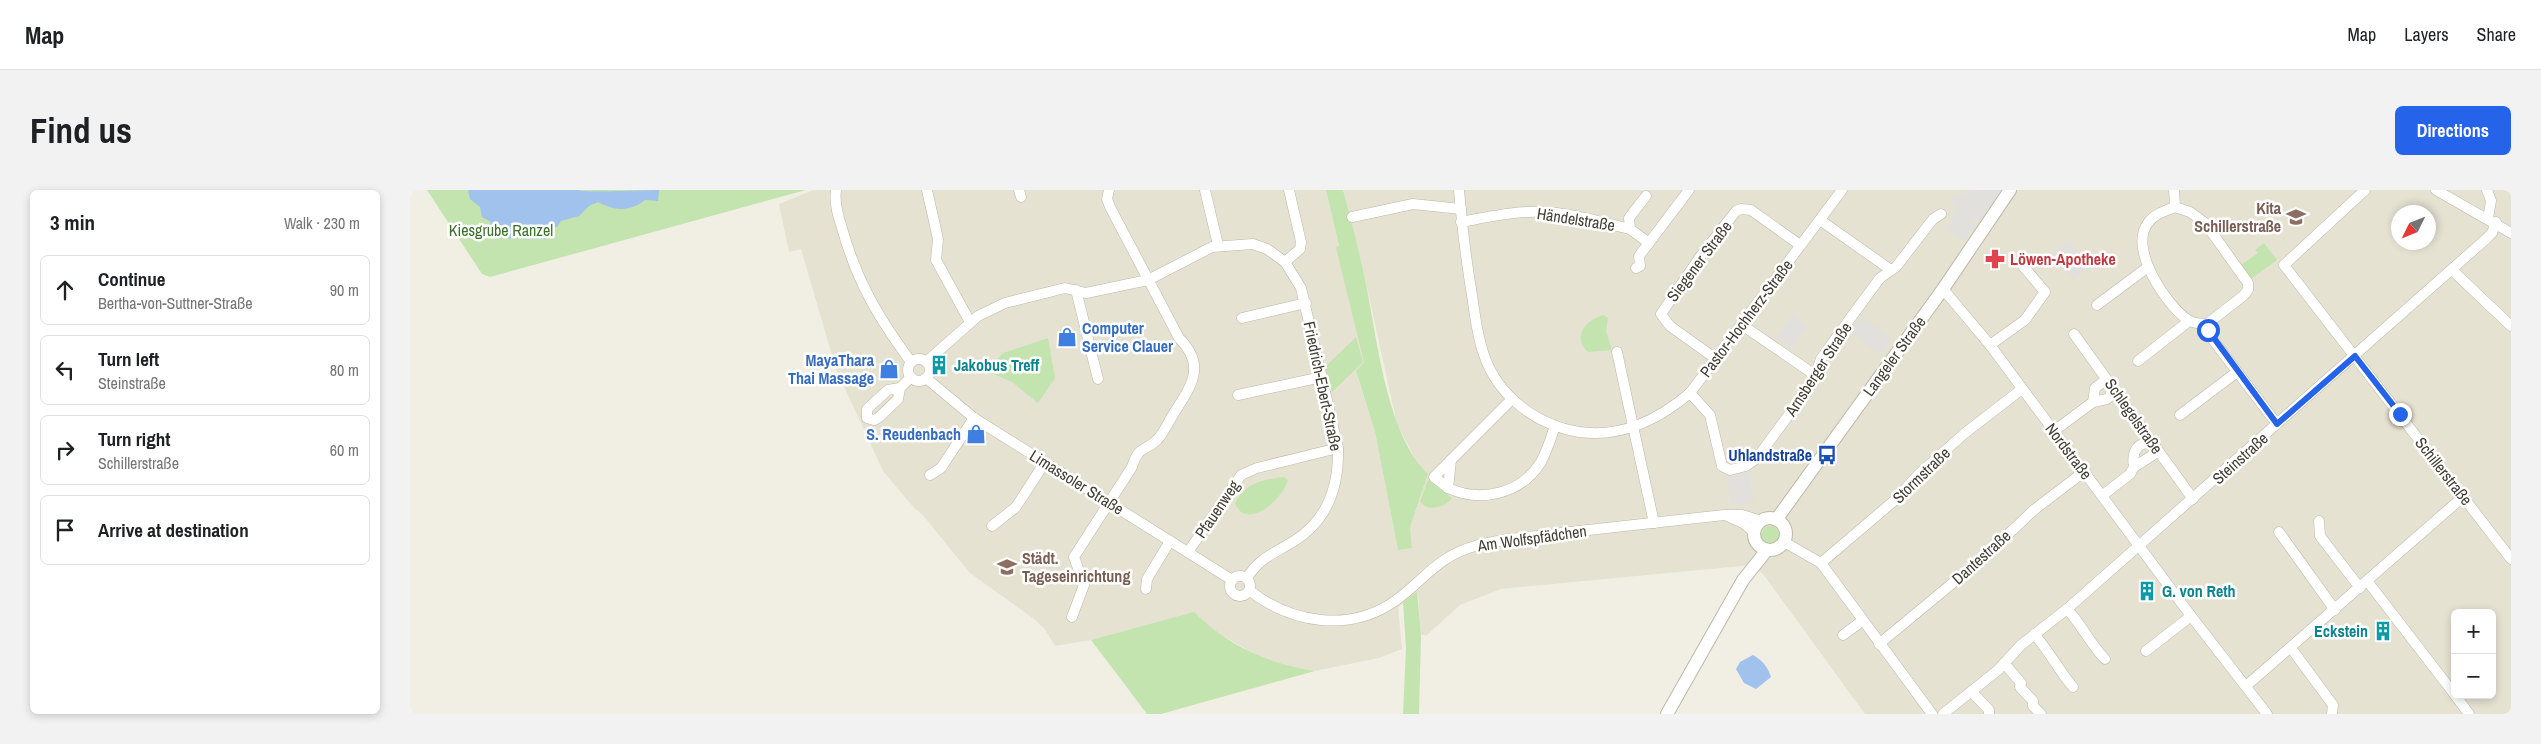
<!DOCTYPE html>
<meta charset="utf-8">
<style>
:root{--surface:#fff;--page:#f2f2f2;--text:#202124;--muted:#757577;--line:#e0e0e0;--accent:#2563eb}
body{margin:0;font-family:"Archivo Narrow",sans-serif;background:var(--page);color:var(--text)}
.controls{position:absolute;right:15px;bottom:15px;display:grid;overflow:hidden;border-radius:8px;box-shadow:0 2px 8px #0003}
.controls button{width:45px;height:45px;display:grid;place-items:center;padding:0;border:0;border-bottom:1px solid var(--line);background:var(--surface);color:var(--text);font:25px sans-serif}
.compass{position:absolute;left:1981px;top:15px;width:45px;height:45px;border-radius:50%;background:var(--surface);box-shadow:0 2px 8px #0003;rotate:227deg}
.stop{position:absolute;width:15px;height:15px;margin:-11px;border:4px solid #2563eb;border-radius:50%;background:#fff}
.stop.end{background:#2563eb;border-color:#fff;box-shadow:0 1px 5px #0008}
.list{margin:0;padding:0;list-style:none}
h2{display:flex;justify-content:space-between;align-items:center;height:65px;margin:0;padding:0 20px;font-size:21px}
h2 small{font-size:16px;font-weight:400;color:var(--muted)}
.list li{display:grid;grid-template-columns:32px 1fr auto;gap:15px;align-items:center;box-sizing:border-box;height:70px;margin:0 10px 10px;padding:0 10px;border:1px solid var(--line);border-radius:8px}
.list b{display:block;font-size:19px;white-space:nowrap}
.list p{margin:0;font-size:16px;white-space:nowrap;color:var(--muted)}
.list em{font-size:16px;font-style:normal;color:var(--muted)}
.icon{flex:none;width:28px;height:28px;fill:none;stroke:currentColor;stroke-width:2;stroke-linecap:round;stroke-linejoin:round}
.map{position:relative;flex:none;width:2101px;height:524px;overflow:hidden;border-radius:8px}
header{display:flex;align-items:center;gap:30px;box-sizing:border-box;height:70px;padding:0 25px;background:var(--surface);border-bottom:1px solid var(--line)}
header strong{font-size:24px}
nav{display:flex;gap:28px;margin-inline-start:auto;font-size:18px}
.intro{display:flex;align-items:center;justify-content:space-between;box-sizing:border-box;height:120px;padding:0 30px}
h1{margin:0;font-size:35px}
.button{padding:12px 22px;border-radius:8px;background:var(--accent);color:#fff;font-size:18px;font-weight:700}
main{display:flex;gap:30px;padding:0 30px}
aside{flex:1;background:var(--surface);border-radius:8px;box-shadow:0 2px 8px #0003}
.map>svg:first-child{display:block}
</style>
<header>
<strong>Map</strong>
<nav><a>Map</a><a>Layers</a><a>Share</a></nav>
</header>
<div class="intro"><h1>Find us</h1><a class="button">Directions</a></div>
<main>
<aside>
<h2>3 min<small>Walk · 230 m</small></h2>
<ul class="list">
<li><svg class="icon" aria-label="ahead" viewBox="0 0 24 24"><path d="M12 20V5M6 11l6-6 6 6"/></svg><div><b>Continue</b><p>Bertha-von-Suttner-Straße</p></div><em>90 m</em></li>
<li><svg class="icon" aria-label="left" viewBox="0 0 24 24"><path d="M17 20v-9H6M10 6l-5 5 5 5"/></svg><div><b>Turn left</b><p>Steinstraße</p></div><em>80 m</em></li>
<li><svg class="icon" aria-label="right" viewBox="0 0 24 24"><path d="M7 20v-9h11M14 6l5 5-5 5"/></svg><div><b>Turn right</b><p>Schillerstraße</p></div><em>60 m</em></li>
<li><svg class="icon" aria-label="arrive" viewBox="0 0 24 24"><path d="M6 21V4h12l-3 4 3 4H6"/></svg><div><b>Arrive at destination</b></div></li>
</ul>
</aside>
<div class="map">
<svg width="2101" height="524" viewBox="0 0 2101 524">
<rect width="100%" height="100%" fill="#f1efe4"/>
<path fill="#e5e2d2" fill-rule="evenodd" d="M403,0H916L929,57L927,58L955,172L946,182L965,242L988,360L1002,357L1000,337L1018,284L1009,276L987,234L949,61L933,0H2101V524H1455L1353,384L1342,375L1091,399L1050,415L1016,446L1011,444L1008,405L988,417L992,459L969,468L905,481L879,477L846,465L801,439L784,423L681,450L645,456L634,438L624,429L560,383L511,323L505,319L473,281L426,179L391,59L379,62L369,14ZM1988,22H2018V52H1988ZM2045,423H2082V505H2045Z"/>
<g fill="#c3e4ae">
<polygon points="17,0 396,0 80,87 72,84"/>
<path d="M916,0H933C941,30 949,59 955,89C967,146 976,244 1018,284L1000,337L1002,358L988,360L965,242L946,181L954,172L926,58L929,56Z"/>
<polygon points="1854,53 1867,70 1841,89 1831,75 1848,63 1845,60"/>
<path d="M1194,125L1198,128L1196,141L1202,160L1178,162C1162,147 1175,130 1194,125Z"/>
<polygon points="946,147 953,172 922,202 915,177"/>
<polygon points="638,148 645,188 628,213 602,192 577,181 593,163"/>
<path d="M874,287L878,290C873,309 836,342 825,313C836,292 853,290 874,287Z"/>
<path d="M1018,290L1042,308C1034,318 1019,322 1010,312Z"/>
<circle cx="1360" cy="345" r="9"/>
<polygon points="1007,402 1011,444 1009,524 993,524 996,458 993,412"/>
<path d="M784,422C818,456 859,474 905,481L751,524H737L681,450Z"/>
</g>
<g fill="#e2e0dc">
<polygon points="1564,0 1593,0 1570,31 1565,28 1562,32 1566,35 1554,51 1535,38 1547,21 1540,7"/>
<polygon points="1659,50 1680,77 1663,90 1642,63"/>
<polygon points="1382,125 1398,136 1382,159 1366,147"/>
<polygon points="1452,127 1482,149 1471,165 1441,142"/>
<polygon points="1338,283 1344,312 1322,316 1316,287"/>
</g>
<g fill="#a1c2ec">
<path d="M58,0H169C173,3 237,0 249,0L248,11L235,10C220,22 204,21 188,12L179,16L169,26L151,31L147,37L139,36L136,49L83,48L79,36L81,32L72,27L70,17L60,9Z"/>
<path d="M1343,465C1352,470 1358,477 1361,487L1346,499L1334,493L1326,479L1330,472Z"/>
</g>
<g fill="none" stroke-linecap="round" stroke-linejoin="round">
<defs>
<g id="minor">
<path d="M426,0C424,13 428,26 432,38C447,92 468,127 501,172"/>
<polyline points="517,0 528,49 526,70 560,132"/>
<polyline points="609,0 611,7"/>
<polyline points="795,0 808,55"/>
<path d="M1049,0C1052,35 1056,70 1062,105C1065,125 1067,146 1074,165C1088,206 1126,235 1169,242C1212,248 1248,230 1280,203L1432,0"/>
<polyline points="1764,0 1765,17"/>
<polyline points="1955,0 1874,75 2101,369"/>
<polyline points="2026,0 2101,43"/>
<polyline points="2077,0 2081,11 2078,28"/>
<polyline points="1236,6 1219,28 1220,39 1239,53"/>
<path d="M1765,17L1780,22L1795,33L1838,93V100L1833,106L1797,134C1790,134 1783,133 1778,130C1756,115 1718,58 1738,33C1744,24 1755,21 1765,17Z"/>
<polyline points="942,27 1003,14 1051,19"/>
<polyline points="1410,30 1481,80"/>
<path d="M1051,32C1073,28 1095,23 1117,22C1152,20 1186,31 1220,39"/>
<polyline points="875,72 890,59 891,52 879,0"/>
<polyline points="1226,78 1230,76 1229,66 1279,0"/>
<polyline points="2042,80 2101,136"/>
<polyline points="1533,99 1580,155 1781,426 1857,524"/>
<polyline points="666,100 688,189"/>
<polyline points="1687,115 1738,77"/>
<polyline points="832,128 896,113"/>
<polyline points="1797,134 1803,150 1867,234"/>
<polyline points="1332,135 1405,185"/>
<polyline points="1664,144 1783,309"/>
<polyline points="1580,155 1615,130 1635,102 1613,76"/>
<polyline points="1207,162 1244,333"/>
<polyline points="1306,169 1260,136 1251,124 1290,67 1326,21 1331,19 1341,20 1390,55"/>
<circle cx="509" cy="180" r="11"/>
<polyline points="1728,171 1779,131"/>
<path d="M516,172L568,126L595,113L655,98L676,103L738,90L802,57L843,54L857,59L875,72L891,98L928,258C929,296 918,330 884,351C865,363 849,368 837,388"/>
<polyline points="516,188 564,228 822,390"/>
<polyline points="490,198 488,209 468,228 464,230 457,228 457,219 478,200 490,198 501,187"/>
<polyline points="1280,203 1300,225 1312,276 1320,280 1336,276 1347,268 1403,192 1411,169 1439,130 1470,88 1486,77 1523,29 1531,24"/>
<polyline points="828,205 912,187"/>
<polyline points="1770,225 1827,182"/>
<polyline points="1644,241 1683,212 1697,209 1701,205 1702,194 1693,192 1685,198 1683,212"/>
<polyline points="1041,270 1102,209"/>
<polygon points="1041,270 1038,298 1024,287"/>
<polyline points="520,285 531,278 564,228"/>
<path d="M1038,298C1071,313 1111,304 1131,272C1137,261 1141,248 1145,236"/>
<path d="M1693,305L1720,284L1724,277L1743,265L1745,256L1736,253C1724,255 1722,267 1724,277"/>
<polyline points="1317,326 1333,333 1345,343"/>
<polyline points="1909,331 1910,346 1950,398"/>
<polyline points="582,336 606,317 635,272"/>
<polyline points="1869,342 1925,420"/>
<polyline points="1374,352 1411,373 1522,524"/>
<polyline points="778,362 831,285 847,278 928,258"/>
<polyline points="1411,373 1485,310 1509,284 1555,243 1612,199"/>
<circle cx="830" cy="396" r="10"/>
<polyline points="1958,392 2045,505"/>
<polyline points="736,399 737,389 760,351"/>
<path d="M840,401C882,433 939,443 985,411C1013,391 1028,366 1065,356C1093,348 1123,347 1151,343C1205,337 1260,331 1314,325H1332L1352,331"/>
<path d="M1657,419C1672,435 1681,455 1695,469"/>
<path d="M662,427L674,395L664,367L722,277C729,255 733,263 747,250C754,243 759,231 764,223C781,196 797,176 769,148L700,17L697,9L699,0"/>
<path d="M1624,444C1640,462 1649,481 1663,497"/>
<polyline points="1433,445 1452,431"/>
<polyline points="1469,454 1573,368 1625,319 1675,281"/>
<polyline points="1881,458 1923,515 1922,524"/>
<polyline points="1736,461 1781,426"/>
<polyline points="1594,473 1611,493 1610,497 1623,511 1623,516 1631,524"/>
<polyline points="1836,496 2054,306"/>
<polyline points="1562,502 1579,520 1579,524"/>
<polyline points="2045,505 2059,524"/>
<polyline points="1533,524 1588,480 1611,455 1657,419 2076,49 2082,43 2086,32"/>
</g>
<g id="tertiary">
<circle cx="1360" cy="344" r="16"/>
<polyline points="1366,330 1533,99 1600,0"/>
<polyline points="1257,524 1333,390 1357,360"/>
</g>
</defs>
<use href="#minor" stroke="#bcb8a7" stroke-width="11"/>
<use href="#tertiary" stroke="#bcb8a7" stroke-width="14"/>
<use href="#minor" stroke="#fff" stroke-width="10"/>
<use href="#tertiary" stroke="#fff" stroke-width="12"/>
</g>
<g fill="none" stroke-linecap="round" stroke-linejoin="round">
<polyline stroke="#2563eb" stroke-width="6" points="1798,140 1867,234 1945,166 1990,224"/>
</g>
<defs>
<symbol id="school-bare" viewBox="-9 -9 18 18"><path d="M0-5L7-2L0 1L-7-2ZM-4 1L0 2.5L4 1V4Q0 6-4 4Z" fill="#8d6e63" stroke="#fff" stroke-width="2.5" paint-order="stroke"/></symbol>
<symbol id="pharmacy-bare" viewBox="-9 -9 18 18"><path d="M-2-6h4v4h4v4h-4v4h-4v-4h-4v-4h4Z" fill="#e0444e" stroke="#fff" stroke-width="2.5" paint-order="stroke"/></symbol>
<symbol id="shop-bare" viewBox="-9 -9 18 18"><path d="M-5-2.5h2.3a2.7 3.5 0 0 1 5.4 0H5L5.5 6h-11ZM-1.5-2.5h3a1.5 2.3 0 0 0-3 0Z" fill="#3f7fe0" stroke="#fff" stroke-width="2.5" paint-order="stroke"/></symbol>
<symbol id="building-bare" viewBox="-9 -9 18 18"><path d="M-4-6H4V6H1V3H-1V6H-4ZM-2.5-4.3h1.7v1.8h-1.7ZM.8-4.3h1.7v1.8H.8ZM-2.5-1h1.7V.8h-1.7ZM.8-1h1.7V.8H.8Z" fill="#0f9aa8" stroke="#fff" stroke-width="2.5" paint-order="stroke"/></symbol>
<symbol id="bus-bare" viewBox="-9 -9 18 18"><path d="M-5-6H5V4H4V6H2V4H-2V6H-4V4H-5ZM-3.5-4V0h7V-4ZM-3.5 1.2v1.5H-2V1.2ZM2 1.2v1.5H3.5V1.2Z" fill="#1a4fb4" stroke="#fff" stroke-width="2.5" paint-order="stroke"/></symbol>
</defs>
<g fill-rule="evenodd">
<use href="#school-bare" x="1872" y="13" width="28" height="28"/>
<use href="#pharmacy-bare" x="1571" y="55" width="28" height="28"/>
<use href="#shop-bare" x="643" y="133" width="28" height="28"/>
<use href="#building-bare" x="515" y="161" width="28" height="28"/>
<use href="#shop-bare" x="465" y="165" width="28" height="28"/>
<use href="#shop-bare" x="552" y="230" width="28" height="28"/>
<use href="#bus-bare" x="1403" y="251" width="28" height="28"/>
<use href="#school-bare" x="583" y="363" width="28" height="28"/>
<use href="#building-bare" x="1723" y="387" width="28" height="28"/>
<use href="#building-bare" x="1959" y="427" width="28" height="28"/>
</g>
<g text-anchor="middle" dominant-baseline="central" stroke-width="5" stroke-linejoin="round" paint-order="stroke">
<g font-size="16" font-weight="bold" fill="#785e54" stroke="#fff" text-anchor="end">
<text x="1871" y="18">Kita<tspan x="1871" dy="18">Schillerstraße</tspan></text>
<text x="612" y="368" text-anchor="start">Städt.<tspan x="612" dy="18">Tageseinrichtung</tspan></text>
</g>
<g font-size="16" fill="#433f34" stroke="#fff">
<text transform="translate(1166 29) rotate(9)">Händelstraße</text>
<text transform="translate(1289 71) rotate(-53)">Siegener Straße</text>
<text transform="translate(1336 128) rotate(-53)">Pastor-Hochherz-Straße</text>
<text transform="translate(1484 166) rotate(-54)">Langeler Straße</text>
<text transform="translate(1408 179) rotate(-57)">Arnsberger Straße</text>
<text transform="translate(913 196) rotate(78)">Friedrich-Ebert-Straße</text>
<text transform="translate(1724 226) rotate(55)">Schlegelstraße</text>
<text transform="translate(1659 261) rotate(53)">Nordstraße</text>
<text transform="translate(1830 268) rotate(-42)">Steinstraße</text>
<text transform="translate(2034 281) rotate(52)">Schillerstraße</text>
<text transform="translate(1511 285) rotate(-44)">Stormstraße</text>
<text transform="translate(667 292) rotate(32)">Limassoler Straße</text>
<text transform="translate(807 319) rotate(-56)">Pfauenweg</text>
<text transform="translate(1122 348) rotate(-8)">Am Wolfspfädchen</text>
<text transform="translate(1571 367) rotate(-42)">Dantestraße</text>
</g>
<g font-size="16" fill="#3a712a" stroke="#fff">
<text x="91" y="40">Kiesgrube Ranzel</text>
</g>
<g font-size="16" font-weight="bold" fill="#be3a42" stroke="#fff" text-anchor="start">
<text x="1600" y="69">Löwen-Apotheke</text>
</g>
<g font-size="16" font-weight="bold" fill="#366cbe" stroke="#fff" text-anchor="end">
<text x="672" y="138" text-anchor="start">Computer<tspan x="672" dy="18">Service Clauer</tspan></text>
<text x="464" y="170">MayaThara<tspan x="464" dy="18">Thai Massage</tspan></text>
<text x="551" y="244">S. Reudenbach</text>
</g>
<g font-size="16" font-weight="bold" fill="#0d838f" stroke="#fff" text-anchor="start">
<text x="544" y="175">Jakobus Treff</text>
<text x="1752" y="401">G. von Reth</text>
<text x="1958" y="441" text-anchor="end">Eckstein</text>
</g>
<g font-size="16" font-weight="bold" fill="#164399" stroke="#fff" text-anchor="end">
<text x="1402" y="265">Uhlandstraße</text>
</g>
</g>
</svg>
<div class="controls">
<button>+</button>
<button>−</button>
</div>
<svg class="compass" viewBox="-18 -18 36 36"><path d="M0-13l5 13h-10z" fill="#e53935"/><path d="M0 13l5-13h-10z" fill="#757577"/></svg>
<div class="stop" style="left:1798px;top:140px"></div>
<div class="stop end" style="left:1990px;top:224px"></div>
</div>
</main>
